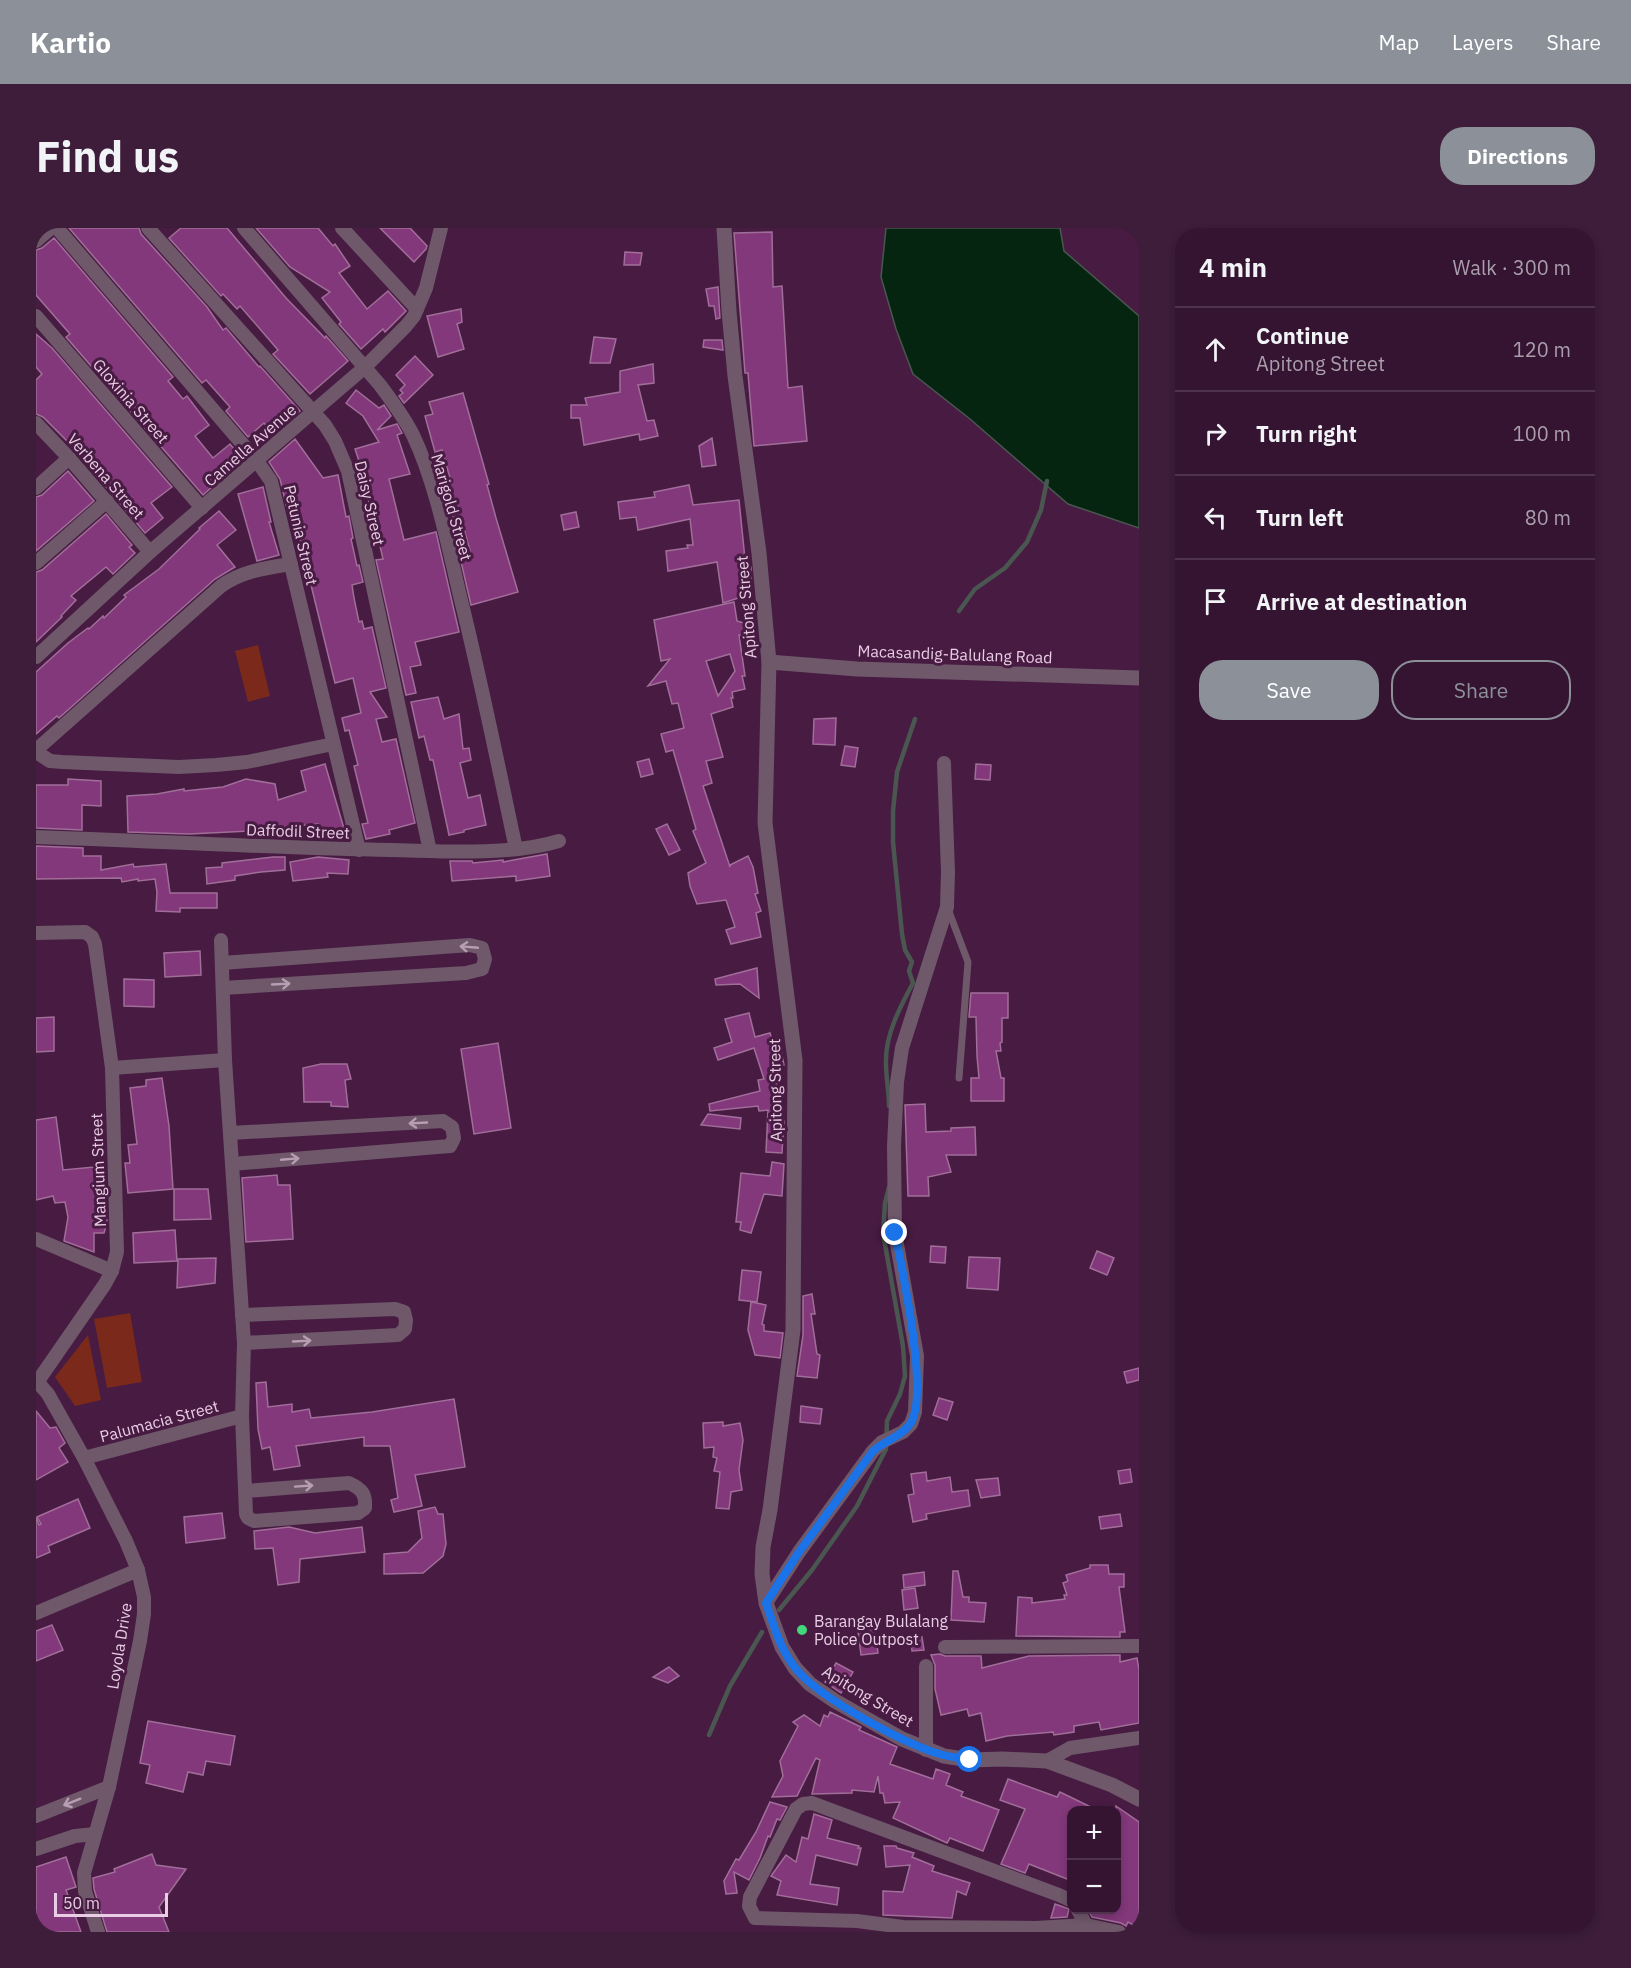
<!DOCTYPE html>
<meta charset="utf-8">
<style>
:root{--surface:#351432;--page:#3d1d3a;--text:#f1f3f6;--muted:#aa9eac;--line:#4f334d;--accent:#8c9099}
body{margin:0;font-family:"IBM Plex Sans",sans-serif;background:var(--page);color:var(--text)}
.controls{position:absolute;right:18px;bottom:18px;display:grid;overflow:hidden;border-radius:12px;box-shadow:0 3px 9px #0003}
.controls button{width:54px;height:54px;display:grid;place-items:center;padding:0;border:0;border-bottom:2px solid var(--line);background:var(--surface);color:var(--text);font:30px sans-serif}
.scale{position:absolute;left:18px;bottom:15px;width:114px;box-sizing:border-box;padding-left:6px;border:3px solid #e9cde4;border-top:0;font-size:16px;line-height:21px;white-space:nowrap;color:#e9cde4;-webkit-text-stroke:4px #471b42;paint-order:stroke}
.stop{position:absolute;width:18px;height:18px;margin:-14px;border:4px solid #1a73e8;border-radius:50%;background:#fff}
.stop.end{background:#1a73e8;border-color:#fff;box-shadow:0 2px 6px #0008}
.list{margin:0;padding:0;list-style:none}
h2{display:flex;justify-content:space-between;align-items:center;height:78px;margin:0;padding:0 24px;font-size:26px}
h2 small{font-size:20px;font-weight:400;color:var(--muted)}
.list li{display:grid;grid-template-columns:39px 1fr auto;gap:18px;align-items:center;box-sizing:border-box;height:84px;padding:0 24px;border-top:2px solid var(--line)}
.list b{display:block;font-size:22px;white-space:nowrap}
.list p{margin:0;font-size:20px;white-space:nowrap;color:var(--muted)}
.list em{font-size:20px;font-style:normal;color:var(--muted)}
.actions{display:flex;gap:12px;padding:18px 24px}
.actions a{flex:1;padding:14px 0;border:2px solid var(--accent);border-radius:24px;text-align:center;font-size:21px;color:var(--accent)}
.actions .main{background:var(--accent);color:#fff}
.icon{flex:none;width:33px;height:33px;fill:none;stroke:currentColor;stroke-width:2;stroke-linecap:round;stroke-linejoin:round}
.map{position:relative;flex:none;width:1103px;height:1704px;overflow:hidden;border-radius:24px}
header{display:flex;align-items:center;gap:36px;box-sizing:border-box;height:84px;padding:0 30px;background:var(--accent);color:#fff}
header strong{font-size:28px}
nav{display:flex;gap:33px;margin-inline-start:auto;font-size:21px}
.intro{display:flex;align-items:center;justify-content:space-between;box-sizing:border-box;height:144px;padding:0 36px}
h1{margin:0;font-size:42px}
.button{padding:15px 27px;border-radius:24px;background:var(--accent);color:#fff;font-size:21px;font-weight:700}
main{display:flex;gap:36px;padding:0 36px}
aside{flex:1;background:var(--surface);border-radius:24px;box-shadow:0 3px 9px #0003}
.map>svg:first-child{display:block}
</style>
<header>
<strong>Kartio</strong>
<nav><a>Map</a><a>Layers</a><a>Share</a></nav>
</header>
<div class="intro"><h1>Find us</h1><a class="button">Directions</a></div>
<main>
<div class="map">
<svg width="1103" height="1704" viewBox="0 0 1103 1704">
<rect width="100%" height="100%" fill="#471b42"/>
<g fill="#7a291b">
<polygon points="222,417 234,468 212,474 199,423"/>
<polygon points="94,1085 106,1154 71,1160 58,1091"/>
<polygon points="52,1107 65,1172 39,1178 19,1149"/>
</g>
<polygon fill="#062511" stroke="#4a5750" stroke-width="1.5" points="850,0 1024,0 1028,23 1103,88 1103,300 1032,276 934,191 877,146 860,101 845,49"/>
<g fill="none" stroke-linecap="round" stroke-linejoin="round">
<g stroke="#4a5750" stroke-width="4.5">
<polyline points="923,383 939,361 969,340 991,314 1005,282 1011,253"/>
<path d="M853,878C853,864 850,850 850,835C849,807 864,779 877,755L873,743L876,734L869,722L866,706L857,614V583L861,544L879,491"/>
<polyline points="743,1382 776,1342 821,1278 850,1221 851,1193 864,1166 869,1148 867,1118 847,1005 849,975 853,959"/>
<polyline points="673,1507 694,1458 726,1404"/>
</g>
</g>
<g fill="#82387a" stroke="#a16e99" stroke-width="1.5" fill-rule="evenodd">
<polygon points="33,0 103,0 105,6 171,79 187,102 190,100 223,139 224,138 264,183 237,206 228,195 212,209 190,183 194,179 170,152 166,155"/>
<polygon points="145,0 191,0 250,70 289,110 290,108 312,133 274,166 237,126 242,122 224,101 204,78 201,81 187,66 185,68 133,10"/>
<polygon points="220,0 282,0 297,18 299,16 314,38 303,45 331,81 352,63 370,83 349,104 347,101 325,121 303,96 305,94 286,70 294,64 254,39"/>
<polygon points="344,0 374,0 391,18 390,21 378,34"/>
<polygon points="736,4 737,59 746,58 752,160 766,158 771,213 718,218 712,145 709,145 698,5"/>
<polygon points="18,10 137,149 132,153 147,171 151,168 173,197 159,208 177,230 194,216 207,232 167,267 30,109 34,106 0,67 0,22 6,20"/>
<polygon points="589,24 606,25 604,37 588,37"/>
<polygon points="682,59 684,90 680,91 678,78 673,78 670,61"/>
<polygon points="425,81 426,94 421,96 428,121 402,129 391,88"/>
<polygon points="0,106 16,120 136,259 115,275 127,290 109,305 44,228 45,227 7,189 0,186 0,152 6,146 0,139"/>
<polygon points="558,109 580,111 574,135 554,135"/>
<polygon points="668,112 686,112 687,122 667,119"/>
<polygon points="379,128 397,147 368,175 363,168 367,165 364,162 369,157 360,147"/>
<polygon points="617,136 618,155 602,157 611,193 618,192 622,208 604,212 603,206 548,217 544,190 535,190 535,177 551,177 549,170 584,164 584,143"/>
<polygon points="320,162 343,180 348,177 355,188 341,202 361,196 366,205 361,207 374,246 353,251 368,312 400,304 423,404 379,414 385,437 374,439 380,465 370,467 340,332 347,331 341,305 335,307 330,285 335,284 326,242 319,221 343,214 327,188 310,175"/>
<polygon points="427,165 453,256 451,257 460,290 482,364 435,377 423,325 434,322 424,288 417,290 408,252 414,250 406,222 399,224 389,188 397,186 393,174"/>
<polygon points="676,210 680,237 666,239 663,218"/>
<polygon points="259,211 287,250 302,247 310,289 313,288 317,310 315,311 321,338 323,337 327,354 316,357 318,370 323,394 326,393 328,401 336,399 350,460 334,464 351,489 340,491 346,514 360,511 379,595 353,602 354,606 330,611 326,596 332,595 318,538 322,537 313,502 309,503 306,490 325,485 317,450 299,455 264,312 257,288 253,289 244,251 233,234"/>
<polygon points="32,243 58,273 0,323 0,269 6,267"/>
<polygon points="653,257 657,277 703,272 710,341 715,339 715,366 687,375 681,334 632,343 630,323 652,320 651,317 657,317 654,291 602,302 600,289 584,291 582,274 619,269 618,264"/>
<polygon points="227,259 235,294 233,294 243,327 221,333 202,266"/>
<polygon points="183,283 200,302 181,317 199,339 179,351 23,490 21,488 0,506 0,444 32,415 52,400 53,401 67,388 68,390 90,369 88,367 123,341 164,301 163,300"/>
<polygon points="540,284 543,299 528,302 525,287"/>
<polygon points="70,286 96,317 93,319 99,325 77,346 70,339 35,368 40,372 25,388 26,389 0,414 0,344 6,342"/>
<path d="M698,374L701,393L715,397L712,409L703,407L709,448H706L709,461L696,464L697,470H695L697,479L675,486L687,529L670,533L676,555L667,558L694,639V637L712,628L717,639L722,665L719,666L725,683L720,685L725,709L695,716L690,702L699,699L690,672L661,676L654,658L652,645L670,635L657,603L660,601L637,522L630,524L625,506L648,500L642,475L636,476L630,453L612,458L634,431L625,433L618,392ZM694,426L699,443L682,468L670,433Z"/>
<polygon points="402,469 408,491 423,486 427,521 433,520 435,532 424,535 432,570 444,567 450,597 428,602 428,604 413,607 397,532 394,532 388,508 383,510 375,474"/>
<polygon points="800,490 799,517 777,516 778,491"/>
<polygon points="809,518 822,520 819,539 805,537"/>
<polygon points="613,531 617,546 605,549 601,534"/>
<polygon points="289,536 309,604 286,610 282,596 239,600 240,604 215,607 214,603 153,606 92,604 91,568 121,566 148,561 148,563 187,559 210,551 239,556 242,572 270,563 265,543"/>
<polygon points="940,536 955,537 954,552 939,551"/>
<polygon points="32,551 65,553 65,578 46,577 46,602 0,600 0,557 32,557"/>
<polygon points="631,596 644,622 633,627 620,601"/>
<polygon points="0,618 47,620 47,628 65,628 65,642 97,636 98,639 130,636 134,665 181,665 181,680 144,680 144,684 120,683 121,664 119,651 102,653 102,651 86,654 85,650 0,651"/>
<polygon points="511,626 514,648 480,653 480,648 416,653 414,633 436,633 437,635 467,632 467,634"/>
<polygon points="237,629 249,629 249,642 225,644 199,648 199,652 171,656 170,640 186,639 186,635"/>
<polygon points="282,629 313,632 312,646 291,645 292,649 257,653 254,634"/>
<polygon points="164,723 165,747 129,749 128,725"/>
<polygon points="721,740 723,770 704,756 680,757 679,751"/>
<polygon points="88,751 118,752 118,779 88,778"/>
<polygon points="935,765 972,765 972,790 966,790 966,814 964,815 965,823 960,823 965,850 968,850 968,873 935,873 935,850 943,850 941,828 940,789 933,789"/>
<polygon points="713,785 719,809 734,805 740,824 745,822 748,837 739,839 745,893 748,893 746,925 730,924 732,882 723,883 722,878 674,883 673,876 724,863 722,852 728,851 718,820 682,832 678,820 696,814 689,791"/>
<polygon points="18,789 18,823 0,824 0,790"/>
<polygon points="462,815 475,900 438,906 425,821"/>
<polygon points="285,836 311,836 315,851 309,852 312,879 295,878 295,874 268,874 267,840"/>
<polygon points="126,850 133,898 137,961 92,965 89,935 94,935 92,917 101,916 94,860 110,858 110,852"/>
<polygon points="889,876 890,904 915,903 915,900 939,899 940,927 910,927 915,944 892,949 893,968 872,968 869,877"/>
<polygon points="672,886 705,890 704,901 665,897"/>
<polygon points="20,889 27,942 58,939 61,970 70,968 71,995 68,1005 58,1005 58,1024 28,1013 32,989 29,974 19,975 17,968 0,972 0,892"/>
<polygon points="736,934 748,936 746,968 728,966 715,1005 704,1002 705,994 700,994 705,945 734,948"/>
<polygon points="241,947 242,957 254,957 257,1011 210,1014 206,950"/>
<polygon points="138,961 172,961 175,991 138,992"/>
<polygon points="139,1002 141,1033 98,1035 97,1005"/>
<polygon points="895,1018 910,1019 909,1035 894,1034"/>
<polygon points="1061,1023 1078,1030 1071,1047 1054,1040"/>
<polygon points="933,1029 964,1030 962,1062 931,1060"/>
<polygon points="180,1030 179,1055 141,1060 142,1031"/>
<polygon points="706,1042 725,1044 721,1074 703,1072"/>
<polygon points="776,1066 779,1086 775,1086 781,1126 784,1127 781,1150 761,1148 767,1107 767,1068"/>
<polygon points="715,1074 730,1077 726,1096 728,1097 728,1103 747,1105 744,1130 719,1127 712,1102"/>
<polygon points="1103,1140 1103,1152 1091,1155 1088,1144"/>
<polygon points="230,1154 232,1179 256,1176 256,1184 273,1181 275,1190 336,1184 418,1171 429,1239 379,1247 386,1278 358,1284 355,1272 362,1270 354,1218 328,1218 328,1209 260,1218 264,1238 238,1242 234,1219 226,1221 222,1201 220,1155"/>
<polygon points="903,1170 917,1174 911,1192 897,1187"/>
<polygon points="765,1178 786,1181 784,1196 764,1194"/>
<polygon points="0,1183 14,1200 20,1199 29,1215 23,1220 32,1234 0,1252"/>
<polygon points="687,1194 687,1198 704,1195 707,1212 703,1242 706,1262 695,1264 693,1281 680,1280 684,1244 678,1243 681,1230 677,1229 678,1219 668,1220 667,1195"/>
<polygon points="1094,1241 1096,1254 1084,1256 1082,1243"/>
<polygon points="890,1244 891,1253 914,1249 916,1264 932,1262 934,1278 890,1286 891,1291 877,1294 872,1267 878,1266 875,1246"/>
<polygon points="962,1250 964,1267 945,1270 940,1252"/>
<polygon points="42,1271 54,1300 12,1318 14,1324 0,1330 0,1290 3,1297 5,1296 1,1289"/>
<polygon points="399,1279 402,1286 407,1286 410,1316 407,1328 387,1345 348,1346 348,1326 372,1324 386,1310 382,1283"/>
<polygon points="186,1285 189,1310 150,1315 148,1289"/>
<polygon points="1084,1286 1086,1298 1065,1301 1063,1289"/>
<polygon points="253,1299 279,1305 326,1299 329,1324 264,1331 263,1354 242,1357 237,1320 219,1321 218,1303"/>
<polygon points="1054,1337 1072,1337 1073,1346 1088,1346 1088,1359 1083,1359 1089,1404 1084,1404 1084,1409 980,1408 982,1369 996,1370 996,1375 1029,1371 1028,1367 1031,1367 1027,1355 1032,1353 1030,1347 1054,1340"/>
<polygon points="917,1343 922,1343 927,1369 933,1369 933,1374 950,1375 948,1394 915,1392"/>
<polygon points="888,1344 889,1357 868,1360 867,1347"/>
<polygon points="879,1360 882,1380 868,1382 866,1362"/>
<polygon points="821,1396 839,1401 842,1425 825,1427"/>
<polygon points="16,1397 27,1422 0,1433 0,1403"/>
<polygon points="886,1409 888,1422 876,1423 875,1411"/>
<polygon points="904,1426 909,1428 945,1428 946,1440 993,1428 1084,1427 1084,1434 1101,1430 1103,1442 1103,1495 1065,1502 1063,1494 1038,1498 1038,1504 1018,1507 1017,1504 971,1508 950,1513 945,1485 933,1488 931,1481 905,1487 899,1461 899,1437 895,1427"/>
<polygon points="800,1435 817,1444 805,1465 789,1454"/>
<polygon points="633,1439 643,1448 632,1455 617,1449"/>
<polygon points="794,1484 825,1499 823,1502 861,1519 854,1536 897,1551 900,1541 914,1546 910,1557 927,1564 925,1568 963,1582 947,1623 914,1610 911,1615 857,1590 864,1574 849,1575 847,1565 844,1565 842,1548 838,1564 816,1562 816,1565 776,1566 784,1532 780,1530 761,1568 736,1569 747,1548 744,1533 762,1498 757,1494 768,1487 784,1498 788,1487 792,1489"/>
<polygon points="112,1493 199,1508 194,1537 170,1533 167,1547 152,1544 147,1564 110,1555 114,1537 104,1535"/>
<polygon points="972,1551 1021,1569 1024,1564 1061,1582 1035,1582 1035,1642 1031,1651 993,1636 989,1645 965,1636 989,1581 964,1572"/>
<polygon points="734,1574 751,1579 744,1592 741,1591 734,1609 732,1608 724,1630 713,1652 698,1644 701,1665 690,1666 688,1653 700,1631 703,1632 720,1604"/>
<polygon points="1080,1578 1103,1594 1103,1700 1092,1694 1090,1698 1085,1695 1056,1689 1052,1682 1080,1682"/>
<polygon points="778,1586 796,1592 791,1610 823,1618 822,1620 825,1620 821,1637 780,1627 774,1656 803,1660 801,1677 741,1667 745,1653 735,1648 750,1627 760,1634 766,1609 772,1611"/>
<polygon points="848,1618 860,1618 861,1620 878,1625 876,1629 898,1638 896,1643 934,1655 930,1667 921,1663 916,1690 847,1687 847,1663 867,1664 874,1637 850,1639"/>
<polygon points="116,1626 120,1637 150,1641 123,1679 133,1704 71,1704 58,1661 57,1650 79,1644 78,1641"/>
<polygon points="30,1629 40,1659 30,1662 45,1704 3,1704 0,1696 0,1639"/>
<polygon points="1019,1676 1033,1681 1031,1689 1015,1690"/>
</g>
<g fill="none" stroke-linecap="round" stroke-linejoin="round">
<polyline stroke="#6e586a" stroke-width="7" points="912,681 932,734 923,850"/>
<g stroke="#6e586a" stroke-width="14">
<polyline points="21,0 221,233 235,253 323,622"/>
<polyline points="112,0 289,197 299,213 312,243 394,623"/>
<path d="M208,0L344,157C356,173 368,189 377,207C399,253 412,317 424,368C445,452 462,537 480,621"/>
<polyline points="306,0 381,81"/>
<polyline points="0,13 15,0"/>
<polyline points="0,88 166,280"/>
<polyline points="0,195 33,230 114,324"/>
<polyline points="0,260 33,230"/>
<polyline points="0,335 71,273"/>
<polyline points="0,429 114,324 329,139 370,98 378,88 390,60 405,0"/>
<path d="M0,522L185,358C206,343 230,340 255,336"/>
<polyline points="0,524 14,533 26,534 143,539 180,537 211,534 297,516"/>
<path d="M0,609C118,613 237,620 355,622C408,623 473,628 523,613"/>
<polyline points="0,705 49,704 56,709 59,716 76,840 81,1024 76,1043 69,1056 2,1153"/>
<path d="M185,712L189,832L208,1115L206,1188L210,1286L212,1290L218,1293L322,1285L329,1280C330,1266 326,1261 313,1255L210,1263"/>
<polyline points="186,735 434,717 446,720 449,731 446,741 430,745 187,760"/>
<polyline points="76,840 189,832"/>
<polyline points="194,905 407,893 416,899 418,910 414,918 196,936"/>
<polyline points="0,1011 76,1043"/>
<polyline points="206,1087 359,1081 368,1084 370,1092 369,1101 362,1107 208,1115"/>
<polyline points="0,1152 12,1166 48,1230 90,1313 102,1342 108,1369 108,1386 104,1413 73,1559 48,1645 49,1663 62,1704"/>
<polyline points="48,1230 206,1188"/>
<polyline points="730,1375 763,1324 837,1223 846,1214 867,1204 875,1196 879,1184 881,1128 859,1005 858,918 861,854 866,820 911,679 912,644 908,535"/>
<polyline points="0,1385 102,1342"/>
<polyline points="909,1419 1103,1418"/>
<polyline points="890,1522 890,1438"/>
<polyline points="1011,1533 1034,1520 1103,1510"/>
<polyline points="0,1588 73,1559"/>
<polyline points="0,1621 39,1608 59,1606"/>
<polyline points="1036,1673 1023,1667 776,1575 767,1576 760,1581 714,1669 713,1678 719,1690 821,1693 867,1699 1000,1700 1050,1697 1083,1704"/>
<polyline points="1042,1682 1050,1697"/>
</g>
<g stroke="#6e586a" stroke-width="15">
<polyline points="688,0 693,83 699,148 723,325 733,434 729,595 759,832 757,1102 734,1282 727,1319 726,1346 730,1375 746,1419 759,1440 774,1456 799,1473 866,1511 908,1528 934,1532 967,1531 1011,1533 1076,1557 1103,1571"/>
<polyline points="733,434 821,441 1103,450"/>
</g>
</g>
<defs><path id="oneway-shaft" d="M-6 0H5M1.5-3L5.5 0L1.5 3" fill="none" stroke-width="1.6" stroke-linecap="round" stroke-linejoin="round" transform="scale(1.5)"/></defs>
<g stroke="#b89eb3">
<use href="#oneway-shaft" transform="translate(433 719) rotate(-175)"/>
<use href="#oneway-shaft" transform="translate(245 756) rotate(-3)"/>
<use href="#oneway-shaft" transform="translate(382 895) rotate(177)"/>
<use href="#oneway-shaft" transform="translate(254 931) rotate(-5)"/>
<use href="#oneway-shaft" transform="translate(266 1113) rotate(-3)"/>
<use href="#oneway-shaft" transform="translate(268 1258) rotate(-4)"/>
<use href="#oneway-shaft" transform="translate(36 1574) rotate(158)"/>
</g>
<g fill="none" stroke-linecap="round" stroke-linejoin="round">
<path stroke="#1a73e8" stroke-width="8" d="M859,1005C866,1041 894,1169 874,1196C865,1209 848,1213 837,1223L763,1324L730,1375C738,1398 744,1422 761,1442C784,1470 870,1517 907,1527C915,1529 925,1530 934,1532"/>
</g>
<circle fill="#43d77b" stroke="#471b42" stroke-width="2" cx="766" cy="1402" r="6"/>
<g text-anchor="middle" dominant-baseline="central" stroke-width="6" stroke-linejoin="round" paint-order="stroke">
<g font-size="16" fill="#e9cde4" stroke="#471b42">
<text transform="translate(95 173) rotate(49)">Gloxinia Street</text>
<text transform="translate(214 217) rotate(-41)">Camella Avenue</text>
<text transform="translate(70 248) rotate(49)">Verbena Street</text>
<text transform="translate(334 275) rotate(77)">Daisy Street</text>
<text transform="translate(416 279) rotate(74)">Marigold Street</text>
<text transform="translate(265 307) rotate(77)">Petunia Street</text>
<text transform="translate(710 379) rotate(-95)">Apitong Street</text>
<text transform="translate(919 426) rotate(2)">Macasandig-Balulang Road</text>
<text transform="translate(262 603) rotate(2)">Daffodil Street</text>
<text transform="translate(739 862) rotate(-91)">Apitong Street</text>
<text transform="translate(62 942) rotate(-92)">Mangium Street</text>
<text transform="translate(123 1193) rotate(-15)">Palumacia Street</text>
<text transform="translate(83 1418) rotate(-81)">Loyola Drive</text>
<text transform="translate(832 1468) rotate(31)">Apitong Street</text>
</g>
<g font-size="16" fill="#e9cde4" stroke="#471b42" text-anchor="start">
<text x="778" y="1393">Barangay Bulalang<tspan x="778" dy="18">Police Outpost</tspan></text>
</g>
</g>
</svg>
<div class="controls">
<button>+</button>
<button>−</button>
</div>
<div class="scale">50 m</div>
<div class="stop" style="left:934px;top:1532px"></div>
<div class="stop end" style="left:859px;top:1005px"></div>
</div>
<aside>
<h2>4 min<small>Walk · 300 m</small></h2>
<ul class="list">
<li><svg class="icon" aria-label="ahead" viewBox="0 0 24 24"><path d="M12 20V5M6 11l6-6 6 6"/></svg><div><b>Continue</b><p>Apitong Street</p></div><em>120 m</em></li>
<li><svg class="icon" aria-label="right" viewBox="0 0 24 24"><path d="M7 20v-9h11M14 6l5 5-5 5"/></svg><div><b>Turn right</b></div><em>100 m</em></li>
<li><svg class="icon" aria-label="left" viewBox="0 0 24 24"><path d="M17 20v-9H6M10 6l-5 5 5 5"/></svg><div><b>Turn left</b></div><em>80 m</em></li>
<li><svg class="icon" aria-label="arrive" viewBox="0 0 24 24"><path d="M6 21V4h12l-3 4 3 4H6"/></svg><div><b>Arrive at destination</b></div></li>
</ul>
<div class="actions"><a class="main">Save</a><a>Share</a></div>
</aside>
</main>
